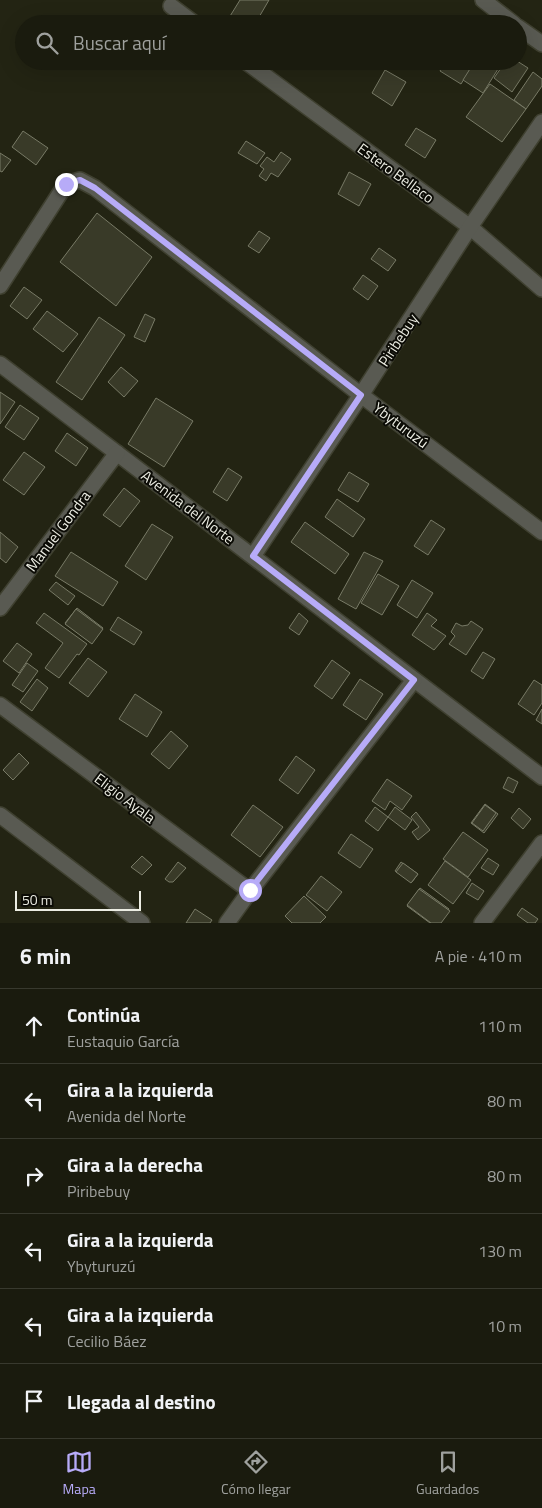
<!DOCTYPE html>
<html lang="es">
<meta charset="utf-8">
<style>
:root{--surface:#1a1b0e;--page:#27281c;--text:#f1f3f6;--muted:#9fa19e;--line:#38392e;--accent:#b7abf8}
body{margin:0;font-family:"Titillium Web",sans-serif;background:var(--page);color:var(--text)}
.scale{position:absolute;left:15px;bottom:12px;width:126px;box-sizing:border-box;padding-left:5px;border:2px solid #ecede3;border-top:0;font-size:14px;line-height:18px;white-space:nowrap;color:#ecede3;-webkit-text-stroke:4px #0c0c06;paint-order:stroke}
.stop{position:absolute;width:15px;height:15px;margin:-11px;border:4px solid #b7abf8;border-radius:50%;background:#fff}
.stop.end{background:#b7abf8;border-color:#fff;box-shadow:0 1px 5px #0008}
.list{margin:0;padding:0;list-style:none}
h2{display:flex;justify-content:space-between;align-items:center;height:65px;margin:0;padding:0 20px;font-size:21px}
h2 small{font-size:16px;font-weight:400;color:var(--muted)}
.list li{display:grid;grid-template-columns:32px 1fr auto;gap:15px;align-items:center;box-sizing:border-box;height:75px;padding:0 20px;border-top:1px solid var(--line)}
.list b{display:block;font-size:19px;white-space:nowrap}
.list p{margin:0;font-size:16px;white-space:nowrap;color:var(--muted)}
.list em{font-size:16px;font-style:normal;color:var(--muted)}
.icon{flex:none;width:28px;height:28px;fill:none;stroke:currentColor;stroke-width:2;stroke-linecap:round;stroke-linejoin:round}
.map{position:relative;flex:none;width:542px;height:923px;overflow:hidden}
.search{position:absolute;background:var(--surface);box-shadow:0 5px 20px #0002;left:15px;right:15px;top:15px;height:55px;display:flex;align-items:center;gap:12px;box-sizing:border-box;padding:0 18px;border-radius:28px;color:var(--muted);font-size:19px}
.sheet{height:515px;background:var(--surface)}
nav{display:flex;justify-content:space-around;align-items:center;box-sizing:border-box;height:70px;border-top:1px solid var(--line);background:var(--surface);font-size:14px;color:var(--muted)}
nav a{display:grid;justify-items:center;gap:2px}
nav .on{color:var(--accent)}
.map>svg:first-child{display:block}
</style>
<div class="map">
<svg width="542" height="923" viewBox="0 0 542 923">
<rect width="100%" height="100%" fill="#232413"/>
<g fill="#393a28" stroke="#787a66">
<polygon points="240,0 269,0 255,24 231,24 227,21"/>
<polygon points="446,61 475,61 461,84 440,71"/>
<polygon points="475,61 503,61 483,93 463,80"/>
<polygon points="506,61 517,61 528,68 512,92 494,78"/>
<polygon points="385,70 406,82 392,106 372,93"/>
<polygon points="533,72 542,79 542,86 526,109 514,100"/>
<polygon points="490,84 526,109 502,142 466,117"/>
<polygon points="416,128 436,140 425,158 405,145"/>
<polygon points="23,131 48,148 36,165 12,147"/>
<polygon points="246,141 265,153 257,164 238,153"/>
<polygon points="281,152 291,159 278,177 271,173 266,181 259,176 264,169 260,166 267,157 274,162"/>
<polygon points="0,153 11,160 2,172 0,171"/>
<polygon points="349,172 371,184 359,206 338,194"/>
<polygon points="97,213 152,257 116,306 60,262"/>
<polygon points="259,231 270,238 259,253 248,246"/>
<polygon points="379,248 396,260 388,271 371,259"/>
<polygon points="363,275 378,286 368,300 353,289"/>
<polygon points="24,287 42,300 27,319 10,306"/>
<polygon points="47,311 78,334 63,352 33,329"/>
<polygon points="145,314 155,319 145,342 134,337"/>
<polygon points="99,317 125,335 82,400 56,382"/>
<polygon points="121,367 138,381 124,397 108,382"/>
<polygon points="0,392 15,402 0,424"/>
<polygon points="156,398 193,421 164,467 128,444"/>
<polygon points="20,405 39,418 24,440 5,427"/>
<polygon points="67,433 88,448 76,466 55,451"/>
<polygon points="24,452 45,467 24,495 3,480"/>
<polygon points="228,468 242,477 227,501 213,492"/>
<polygon points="349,472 369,484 358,502 338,490"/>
<polygon points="124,488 140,501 120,527 103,515"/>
<polygon points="337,499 365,519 353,537 325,517"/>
<polygon points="431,520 445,529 428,555 414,546"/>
<polygon points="305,522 349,554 335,574 291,542"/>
<polygon points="152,524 173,537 146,580 125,566"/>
<polygon points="0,532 18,547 6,563 0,558"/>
<polygon points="71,552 118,582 103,606 55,576"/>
<polygon points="364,552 383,561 356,609 338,599"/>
<polygon points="378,574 399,586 382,615 361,603"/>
<polygon points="412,580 433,593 417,618 397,605"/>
<polygon points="56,582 75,596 68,605 49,590"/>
<polygon points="77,608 103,628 91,643 65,623"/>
<polygon points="76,609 103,629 92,644 65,624"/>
<polygon points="44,613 87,644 79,655 77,654 59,678 45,668 63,643 36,623"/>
<polygon points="299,613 308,621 299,635 289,628"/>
<polygon points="427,613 437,620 431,626 446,636 434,650 412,635"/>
<polygon points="118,617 142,632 134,645 110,630"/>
<polygon points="471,621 483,629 466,655 449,644 455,636 451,632 456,623 462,626 468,625"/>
<polygon points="17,643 32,654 19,673 3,661"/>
<polygon points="483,652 495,659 483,679 471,671"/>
<polygon points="88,658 107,672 88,697 69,683"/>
<polygon points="332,660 350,673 332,699 314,686"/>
<polygon points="27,663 38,671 23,692 12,685"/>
<polygon points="37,679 48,688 32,711 20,702"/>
<polygon points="360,679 383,694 366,720 343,705"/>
<polygon points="534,680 542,685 542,703 534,715 518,704"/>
<polygon points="135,694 162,712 147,737 119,719"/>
<polygon points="542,709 542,724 536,720"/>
<polygon points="171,731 188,746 169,769 151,754"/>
<polygon points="19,753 29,763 13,780 3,770"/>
<polygon points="296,756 315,770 298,794 279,780"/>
<polygon points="508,777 518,782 513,793 503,788"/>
<polygon points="387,779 412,796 402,810 390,801 385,810 372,801"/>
<polygon points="485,804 498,814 484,833 471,823"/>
<polygon points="253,805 283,827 260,857 231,835"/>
<polygon points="485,805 496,813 483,831 472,823"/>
<polygon points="375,807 388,817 395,807 412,820 405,830 388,817 378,831 365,821"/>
<polygon points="519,808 531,819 523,829 511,818"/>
<polygon points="416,812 430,830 418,840 412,832 419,827 411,817"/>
<polygon points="463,832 488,850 468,877 443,859"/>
<polygon points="351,834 373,849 360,868 338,853"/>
<polygon points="142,856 152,865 142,875 131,867"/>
<polygon points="488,858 499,865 493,875 481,868"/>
<polygon points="445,861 471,880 453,904 428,885"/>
<polygon points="178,862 186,868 173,882 169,882 165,879"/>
<polygon points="401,862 418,874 412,882 395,871"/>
<polygon points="403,863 418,874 411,883 396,872"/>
<polygon points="321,876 342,892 327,911 306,895"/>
<polygon points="472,883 484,891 478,900 466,893"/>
<polygon points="420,888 449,909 439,923 430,923 407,906"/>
<polygon points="419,889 450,911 441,923 431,923 407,905"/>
<polygon points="304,896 326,917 320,923 292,923 285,916"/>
<polygon points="522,908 538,919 535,923 528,923 517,915"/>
<polygon points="195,909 212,920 210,923 186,923"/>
</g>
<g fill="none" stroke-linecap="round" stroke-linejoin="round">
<defs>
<g id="minor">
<polyline points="483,0 514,24"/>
<polyline points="171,6 195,24"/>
<polyline points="518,27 542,44"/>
<polyline points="245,61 470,227 542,289"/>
<polyline points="0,286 66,184 80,180 95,188 361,395 542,532"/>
<polyline points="0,364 542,777"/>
<polyline points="253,556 361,395 470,227 542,122"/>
<polyline points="0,608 117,453"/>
<polyline points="0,705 250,891"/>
<polyline points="0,815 142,923"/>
<polyline points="227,923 250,891 414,680"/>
<polyline points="482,923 542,843"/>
</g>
</defs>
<use href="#minor" stroke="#3f4030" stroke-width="18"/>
<use href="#minor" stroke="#595a52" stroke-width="15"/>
</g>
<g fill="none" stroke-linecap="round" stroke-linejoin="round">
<polyline stroke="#b7abf8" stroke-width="6" points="66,184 80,180 95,188 361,395 253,556 414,680 250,890"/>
</g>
<g text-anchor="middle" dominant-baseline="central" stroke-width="4" stroke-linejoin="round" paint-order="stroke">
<g font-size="15" fill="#ecede3" stroke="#0c0c06">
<text transform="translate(396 173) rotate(36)">Estero Bellaco</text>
<text transform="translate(398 340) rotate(-57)">Piribebuy</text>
<text transform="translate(401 425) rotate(37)">Ybyturuzú</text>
<text transform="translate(188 507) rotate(37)">Avenida del Norte</text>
<text transform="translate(58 531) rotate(-53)">Manuel Gondra</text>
<text transform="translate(125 798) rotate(37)">Eligio Ayala</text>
</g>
</g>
</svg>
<div class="scale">50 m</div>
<div class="stop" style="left:250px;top:890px"></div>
<div class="stop end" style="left:66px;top:184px"></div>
<div class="search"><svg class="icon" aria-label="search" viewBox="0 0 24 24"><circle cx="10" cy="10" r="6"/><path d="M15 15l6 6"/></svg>Buscar aquí</div>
</div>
<section class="sheet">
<h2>6 min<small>A pie · 410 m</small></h2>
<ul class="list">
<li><svg class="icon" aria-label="ahead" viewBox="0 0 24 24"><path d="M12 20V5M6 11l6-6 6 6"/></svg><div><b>Continúa</b><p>Eustaquio García</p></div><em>110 m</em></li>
<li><svg class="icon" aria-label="left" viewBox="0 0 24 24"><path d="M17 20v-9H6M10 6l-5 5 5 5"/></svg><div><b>Gira a la izquierda</b><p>Avenida del Norte</p></div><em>80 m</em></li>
<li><svg class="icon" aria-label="right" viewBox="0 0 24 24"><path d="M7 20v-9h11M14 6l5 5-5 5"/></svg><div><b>Gira a la derecha</b><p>Piribebuy</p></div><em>80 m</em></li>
<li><svg class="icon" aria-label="left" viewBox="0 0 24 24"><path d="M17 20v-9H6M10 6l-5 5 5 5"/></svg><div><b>Gira a la izquierda</b><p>Ybyturuzú</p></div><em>130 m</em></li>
<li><svg class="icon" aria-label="left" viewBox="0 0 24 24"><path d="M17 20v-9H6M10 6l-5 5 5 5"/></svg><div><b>Gira a la izquierda</b><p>Cecilio Báez</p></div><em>10 m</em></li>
<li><svg class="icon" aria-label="arrive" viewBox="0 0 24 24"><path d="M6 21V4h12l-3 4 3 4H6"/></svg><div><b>Llegada al destino</b></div></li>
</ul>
</section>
<nav>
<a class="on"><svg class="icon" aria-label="map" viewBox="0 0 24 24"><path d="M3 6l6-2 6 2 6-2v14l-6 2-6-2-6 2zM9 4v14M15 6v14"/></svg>Mapa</a>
<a><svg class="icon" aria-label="directions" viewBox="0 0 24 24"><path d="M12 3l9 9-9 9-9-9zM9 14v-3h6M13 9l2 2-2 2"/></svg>Cómo llegar</a>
<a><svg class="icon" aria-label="saved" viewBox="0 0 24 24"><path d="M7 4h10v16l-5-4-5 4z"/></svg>Guardados</a>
</nav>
